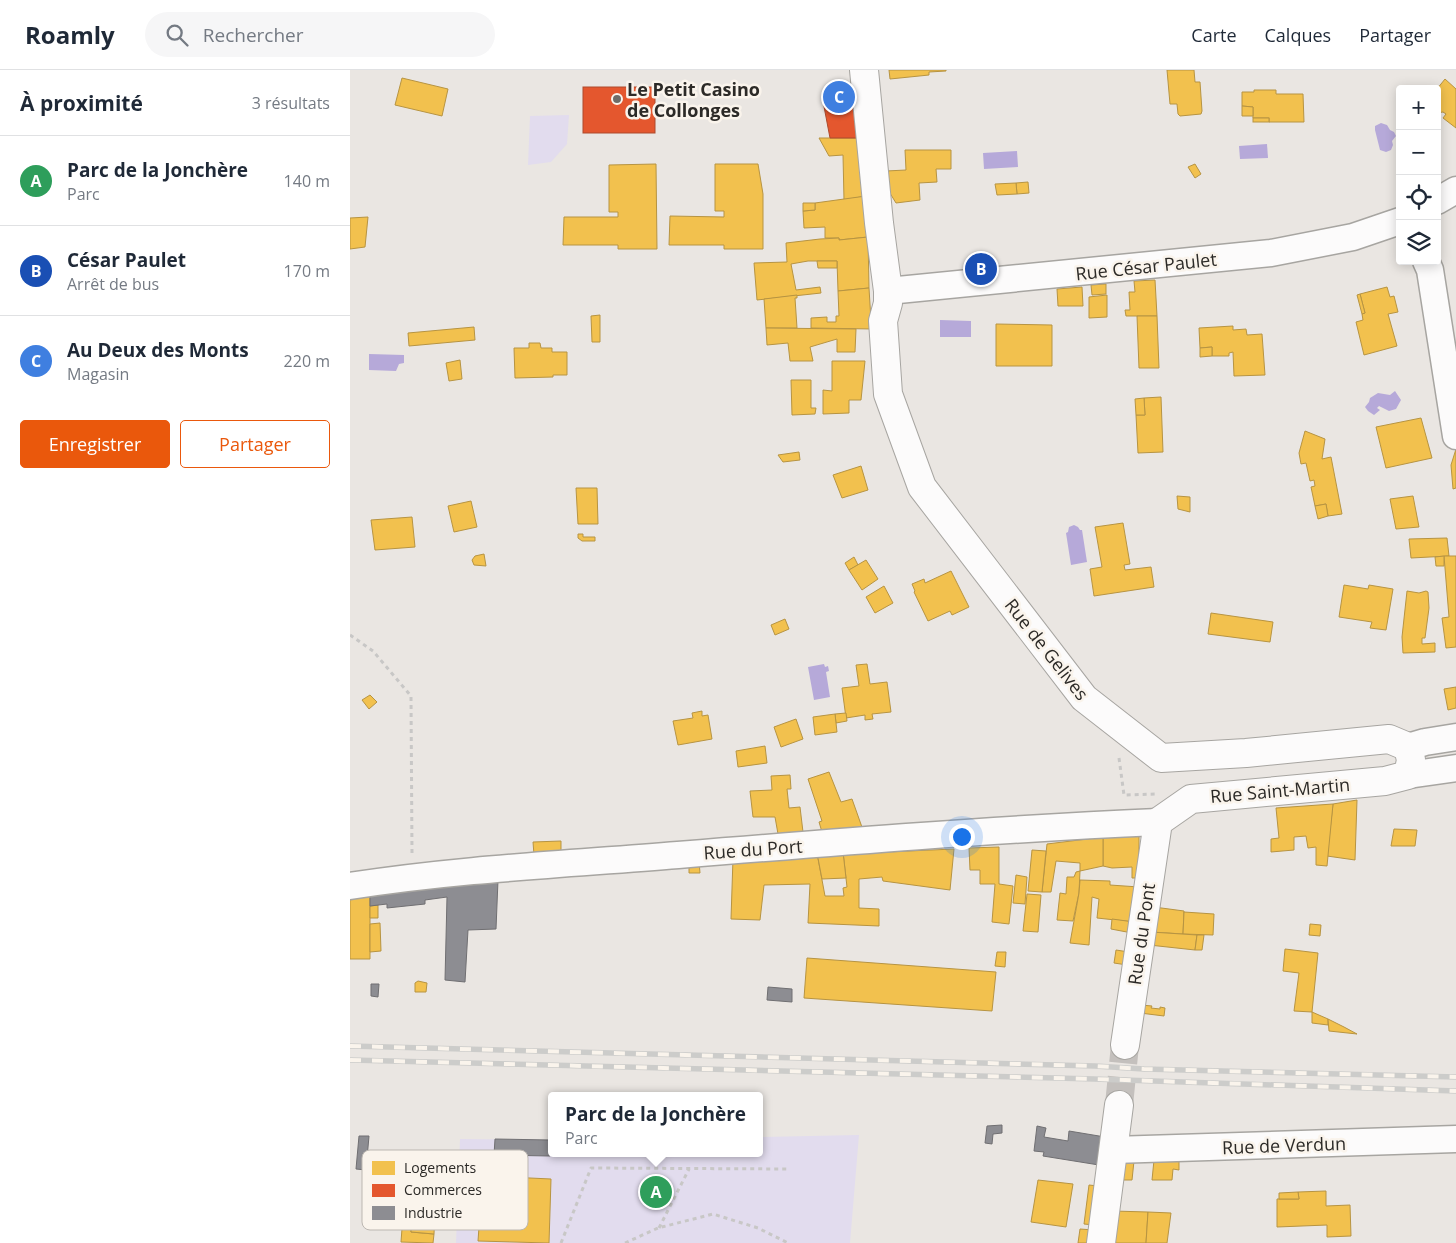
<!DOCTYPE html>
<html lang="fr">
<meta charset="utf-8">
<style>
:root{--surface:#fff;--page:#f6f6f7;--text:#1f2937;--muted:#747a83;--line:#e0e1e3;--accent:#ea580c}
body{margin:0;font-family:"Open Sans",sans-serif;background:var(--page);color:var(--text)}
.controls{position:absolute;right:15px;top:15px;display:grid;overflow:hidden;border-radius:5px;box-shadow:0 2px 12px #0003}
.controls button{width:45px;height:45px;display:grid;place-items:center;padding:0;border:0;border-bottom:1px solid var(--line);background:var(--surface);color:var(--text);font:25px sans-serif}
.you{position:absolute;left:611px;top:766px;width:18px;height:18px;margin:-12px;border:4px solid #fff;border-radius:50%;background:#1a73e8;box-shadow:0 0 0 8px #1a73e833}
.badge{display:grid;place-items:center;width:32px;height:32px;border-radius:50%;background:var(--accent);color:#fff;font-size:16px;font-weight:700}
.pin{position:absolute;translate:-50% -50%;border:2px solid #fff;box-shadow:0 1px 5px #0006}
.popup{position:absolute;left:198px;top:1022px;width:215px;height:65px;box-sizing:border-box;display:grid;place-content:center;border-radius:5px;background:var(--surface);filter:drop-shadow(0 1px 4px #0005);font-size:16px;white-space:nowrap;color:var(--muted)}
.popup b{font-size:19px;color:var(--text)}
.popup::after{content:'';position:absolute;left:50%;top:100%;margin-left:-10px;border:10px solid transparent;border-top-color:var(--surface)}
.list{margin:0;padding:0;list-style:none}
h2{display:flex;justify-content:space-between;align-items:center;height:65px;margin:0;padding:0 20px;font-size:21px}
h2 small{font-size:16px;font-weight:400;color:var(--muted)}
.list li{display:grid;grid-template-columns:32px 1fr auto;gap:15px;align-items:center;box-sizing:border-box;height:90px;padding:0 20px;border-top:1px solid var(--line)}
.list b{display:block;font-size:19px;white-space:nowrap}
.list p{margin:0;font-size:16px;white-space:nowrap;color:var(--muted)}
.list em{font-size:16px;font-style:normal;color:var(--muted)}
.actions{display:flex;gap:10px;padding:15px 20px}
.actions a{flex:1;padding:11px 0;border:1px solid var(--accent);border-radius:5px;text-align:center;font-size:18px;color:var(--accent)}
.actions .main{background:var(--accent);color:#fff}
.icon{flex:none;width:28px;height:28px;fill:none;stroke:currentColor;stroke-width:2;stroke-linecap:round;stroke-linejoin:round}
.map{position:relative;flex:none;width:1106px;height:1173px;overflow:hidden}
header{display:flex;align-items:center;gap:30px;box-sizing:border-box;height:70px;padding:0 25px;background:var(--surface);border-bottom:1px solid var(--line)}
header strong{font-size:24px}
nav{display:flex;gap:28px;margin-inline-start:auto;font-size:18px}
.search{width:350px;height:45px;background:var(--page);display:flex;align-items:center;gap:12px;box-sizing:border-box;padding:0 18px;border-radius:28px;color:var(--muted);font-size:19px}
main{display:flex}
aside{flex:1;background:var(--surface)}
.map>svg:first-child{display:block}
</style>
<header>
<strong>Roamly</strong>
<div class="search"><svg class="icon" aria-label="search" viewBox="0 0 24 24"><circle cx="10" cy="10" r="6"/><path d="M15 15l6 6"/></svg>Rechercher</div>
<nav><a>Carte</a><a>Calques</a><a>Partager</a></nav>
</header>
<main>
<aside>
<h2>À proximité<small>3 résultats</small></h2>
<ul class="list">
<li><span class="badge" style="background:#2e9e5b">A</span><div><b>Parc de la Jonchère</b><p>Parc</p></div><em>140 m</em></li>
<li><span class="badge" style="background:#1a4fb4">B</span><div><b>César Paulet</b><p>Arrêt de bus</p></div><em>170 m</em></li>
<li><span class="badge" style="background:#3f7fe0">C</span><div><b>Au Deux des Monts</b><p>Magasin</p></div><em>220 m</em></li>
</ul>
<div class="actions"><a class="main">Enregistrer</a><a>Partager</a></div>
</aside>
<div class="map">
<svg width="1106" height="1173" viewBox="0 0 1106 1173">
<rect width="100%" height="100%" fill="#eae6e2"/>
<g fill="#e2dcee">
<polygon points="219,45 217,74 201,92 178,95 180,46"/>
<polygon points="509,1065 500,1173 106,1173 110,1069 202,1070 202,1083 410,1083 410,1067"/>
</g>
<g fill="#b6a9d9">
<polygon points="1031,53 1037,55 1040,60 1044,62 1046,66 1042,71 1043,75 1041,80 1036,82 1030,80 1025,60 1025,56"/>
<polygon points="917,74 918,88 890,89 889,76"/>
<polygon points="667,81 668,97 634,99 633,83"/>
<polygon points="590,250 621,251 621,267 590,267"/>
<polygon points="19,284 54,285 54,293 49,294 46,301 19,300"/>
<polygon points="1045,321 1051,330 1046,339 1039,341 1029,336 1027,338 1030,340 1024,345 1018,341 1015,337 1019,332 1020,328 1028,323 1040,325"/>
<polygon points="724,455 728,457 730,460 732,460 737,492 721,495 716,463 718,462 719,457"/>
<polygon points="474,594 475,597 478,596 479,601 476,602 480,627 464,630 458,597"/>
</g>
<g fill="#f2c14e" stroke="#b79442">
<polygon points="539,0 596,0 596,1 579,2 579,5 540,9"/>
<polygon points="817,0 844,0 845,12 850,12 852,41 851,44 830,46 828,44 827,34 820,34"/>
<polygon points="52,8 98,19 92,46 45,35"/>
<polygon points="1095,9 1106,19 1106,58 1093,48 1096,44 1093,42 1087,43 1087,19"/>
<polygon points="904,20 926,20 926,24 953,24 954,52 919,52 919,48 903,48 903,37 892,36 892,22 904,22"/>
<polygon points="892,36 903,37 903,46 892,46"/>
<rect x="903" y="48" width="16" height="4"/>
<polygon points="469,68 512,68 516,126 494,130 493,85 479,86"/>
<polygon points="555,80 601,80 601,99 586,99 587,112 569,113 570,130 546,133 538,120 536,101 556,100"/>
<polygon points="306,94 307,179 268,179 268,175 213,175 214,147 268,147 268,142 259,142 259,95"/>
<polygon points="365,94 408,94 413,124 413,179 374,179 374,175 319,175 320,146 374,147 374,141 365,141"/>
<polygon points="845,94 851,104 845,108 838,97"/>
<polygon points="678,112 679,123 667,124 666,113"/>
<polygon points="666,113 667,124 647,125 645,114"/>
<polygon points="516,126 518,167 489,170 489,168 475,168 475,157 454,158 453,141 465,140 465,133"/>
<polygon points="453,133 465,133 465,140 453,141"/>
<polygon points="18,147 15,177 0,179 0,148"/>
<polygon points="518,167 519,218 488,221 487,191 458,191 441,194 446,220 470,217 471,223 407,230 404,193 437,192 436,173 470,169 489,168 489,170"/>
<polygon points="467,191 487,191 487,198 468,198"/>
<polygon points="805,210 807,246 776,246 775,240 780,240 779,222 785,222 784,211"/>
<polygon points="756,214 756,224 742,225 741,215"/>
<polygon points="732,217 733,236 708,236 707,219"/>
<polygon points="1037,217 1040,227 1044,226 1048,242 1038,244 1047,276 1014,285 1006,252 1013,250 1012,244 1015,243 1010,224"/>
<polygon points="519,218 521,251 523,259 461,258 461,248 477,247 477,252 486,252 486,246 489,246 488,221"/>
<polygon points="1010,224 1015,243 1012,244 1007,225"/>
<polygon points="447,225 447,228 445,228 447,258 416,258 414,229"/>
<polygon points="757,225 757,247 739,248 739,227"/>
<polygon points="250,245 250,272 242,272 241,246"/>
<polygon points="787,246 807,246 809,298 789,298"/>
<polygon points="646,254 702,255 702,296 646,296"/>
<polygon points="883,256 883,260 896,259 897,265 912,264 915,305 884,306 883,282 879,283 879,286 862,286 862,277 850,278 849,258"/>
<polygon points="124,257 125,270 59,276 58,263"/>
<polygon points="416,258 506,259 505,282 487,282 487,269 460,277 463,291 440,291 438,273 417,275"/>
<polygon points="179,273 190,273 191,278 202,278 202,282 217,282 217,305 203,305 203,307 165,308 164,278 179,278"/>
<polygon points="862,277 862,286 850,287 850,278"/>
<polygon points="110,290 112,309 99,311 96,293"/>
<polygon points="482,291 515,291 511,330 499,330 499,343 473,344 473,320 482,321"/>
<polygon points="441,310 461,310 461,338 466,338 465,344 442,345"/>
<polygon points="811,327 813,382 788,383 786,345 795,345 794,328"/>
<polygon points="794,328 795,345 786,345 785,329"/>
<polygon points="1071,348 1082,388 1036,398 1026,357"/>
<polygon points="955,361 975,369 972,389 981,387 992,444 978,446 976,434 965,436 961,417 965,416 964,410 960,411 956,393 951,394 949,383"/>
<polygon points="1106,379 1106,418 1103,419 1101,395"/>
<polygon points="449,382 450,390 433,392 428,385"/>
<polygon points="511,396 518,420 492,428 483,405"/>
<polygon points="226,418 247,418 248,454 228,454"/>
<polygon points="827,426 840,427 840,442 828,439"/>
<polygon points="1063,426 1069,457 1046,459 1040,429"/>
<polygon points="121,431 127,457 104,462 98,436"/>
<polygon points="976,434 978,446 968,449 965,436"/>
<polygon points="62,447 65,477 25,480 21,450"/>
<polygon points="773,453 780,494 774,495 775,500 801,497 804,517 744,526 740,499 752,497 745,457"/>
<polygon points="228,464 233,464 233,467 245,467 245,471 232,471 228,468"/>
<polygon points="1097,468 1099,486 1061,488 1059,469"/>
<polygon points="134,484 136,496 124,495 122,490 125,486"/>
<polygon points="1094,486 1106,486 1106,577 1096,578 1092,548 1099,547"/>
<polygon points="1094,486 1094,496 1086,496 1085,487"/>
<polygon points="504,487 508,495 499,500 495,493"/>
<polygon points="516,490 528,509 512,520 499,500"/>
<polygon points="601,501 619,537 602,545 600,541 578,551 564,522 565,521 562,514 574,509 575,513"/>
<polygon points="994,515 1018,519 1019,515 1043,519 1036,560 1020,558 1022,552 989,547"/>
<polygon points="534,516 543,533 525,543 516,527"/>
<polygon points="1057,521 1069,523 1076,521 1078,522 1079,538 1075,568 1072,568 1072,574 1085,573 1085,582 1053,583 1052,567"/>
<polygon points="861,543 923,552 920,572 858,564"/>
<polygon points="435,549 439,559 425,565 421,555"/>
<polygon points="517,594 520,614 537,612 541,642 522,644 523,649 515,650 515,645 496,648 492,618 509,616 506,595"/>
<polygon points="1106,617 1106,638 1098,640 1094,619"/>
<polygon points="20,625 27,632 19,639 12,630"/>
<polygon points="352,641 352,646 358,645 362,669 328,675 323,651 343,648 342,643"/>
<polygon points="496,643 497,651 486,653 485,644"/>
<polygon points="485,644 487,662 465,665 463,647"/>
<polygon points="446,649 453,669 431,677 424,657"/>
<polygon points="415,676 417,693 388,697 386,681"/>
<polygon points="479,702 491,732 502,729 513,760 472,762 469,752 472,751 458,709"/>
<polygon points="440,705 441,719 437,719 439,738 450,737 453,762 428,764 425,747 403,747 400,721 422,720 421,706"/>
<polygon points="1007,730 1005,790 977,786 983,734"/>
<polygon points="983,734 977,796 966,795 966,777 958,778 956,766 944,767 944,780 921,782 921,769 929,768 926,738"/>
<polygon points="1044,759 1067,760 1065,776 1041,776"/>
<polygon points="789,762 789,808 782,808 782,797 762,798 753,796 753,767"/>
<polygon points="753,767 753,796 730,801 730,793 706,791 701,822 692,822 697,774"/>
<polygon points="211,771 211,782 184,785 183,772"/>
<polygon points="649,777 649,814 663,816 659,854 642,852 645,814 630,814 630,800 620,800 619,778"/>
<polygon points="604,779 600,820 533,811 532,807 509,809 509,838 529,839 529,856 458,853 460,814 414,815 410,850 381,849 383,788 467,783 475,826 494,826 493,818 497,817 493,782 536,782"/>
<polygon points="682,780 696,781 692,822 678,821"/>
<polygon points="493,782 496,808 472,809 467,783"/>
<polygon points="349,791 350,803 339,803 339,792"/>
<polygon points="730,801 729,823 723,851 707,850 710,823 716,824 717,807 724,807 726,802"/>
<polygon points="666,805 677,807 675,834 663,833"/>
<polygon points="730,810 760,811 760,815 789,817 784,852 747,848 749,829 742,827 739,875 720,873 729,823"/>
<polygon points="20,816 20,889 0,889 0,819"/>
<polygon points="677,824 691,825 688,862 673,861"/>
<polygon points="28,835 28,848 20,848 20,836"/>
<polygon points="804,837 834,841 833,864 801,862"/>
<polygon points="834,842 864,844 863,865 833,864"/>
<polygon points="762,849 784,852 782,863 761,859"/>
<polygon points="30,853 31,881 20,882 20,854"/>
<polygon points="960,854 971,855 970,866 959,865"/>
<polygon points="801,862 847,865 845,880 799,875"/>
<polygon points="847,865 854,865 852,880 845,880"/>
<polygon points="935,879 968,883 962,942 944,941 949,903 933,901"/>
<polygon points="766,880 779,882 777,895 764,893"/>
<polygon points="647,882 656,882 655,897 645,896"/>
<polygon points="457,888 646,902 642,941 454,928"/>
<polygon points="68,911 77,913 76,922 65,922 65,913"/>
<polygon points="791,935 802,936 801,938 810,939 810,937 815,938 814,946 790,943"/>
<polygon points="962,942 978,949 978,955 962,953"/>
<polygon points="978,949 994,957 1007,964 979,961"/>
<polygon points="829,1089 829,1100 823,1099 822,1110 802,1110 804,1090"/>
<polygon points="768,1091 784,1091 782,1110 766,1110"/>
<polygon points="159,1107 201,1109 199,1173 128,1171 131,1129 158,1131"/>
<polygon points="688,1110 723,1114 716,1157 681,1152"/>
<polygon points="37,1115 46,1116 45,1135 59,1136 59,1142 62,1142 61,1162 84,1164 83,1173 51,1172 53,1145 35,1145"/>
<polygon points="46,1115 86,1117 84,1164 61,1162 62,1142 59,1142 59,1136 45,1135"/>
<polygon points="739,1115 748,1116 744,1155 734,1154"/>
<polygon points="976,1121 976,1136 1000,1135 1001,1166 977,1167 977,1155 927,1157 927,1129 949,1129 948,1122"/>
<polygon points="948,1122 949,1129 929,1129 929,1123"/>
<polygon points="763,1141 798,1142 796,1173 759,1173"/>
<polygon points="798,1142 821,1143 817,1173 796,1173"/>
<polygon points="730,1159 744,1160 742,1173 728,1173"/>
</g>
<g fill="#e4572e" stroke="#ad4a2c">
<rect x="233" y="17" width="72" height="46"/>
<polygon points="506,17 512,68 480,68 472,26"/>
</g>
<g fill="#8d8d92" stroke="#706f72">
<polygon points="148,810 146,859 118,860 115,912 95,910 97,827 75,830 75,834 37,838 37,834 20,836 20,820"/>
<polygon points="21,914 29,914 28,927 21,926"/>
<polygon points="418,917 442,919 442,932 417,930"/>
<polygon points="652,1055 652,1063 643,1064 642,1074 635,1073 637,1056"/>
<polygon points="687,1056 696,1058 694,1067 718,1071 719,1061 755,1067 749,1095 693,1086 694,1082 684,1081"/>
<polygon points="9,1066 19,1066 16,1100 6,1099"/>
<polygon points="145,1069 200,1070 200,1086 144,1085"/>
</g>
<g fill="none" stroke-linecap="round" stroke-linejoin="round">
<polyline stroke="#c4c0bd" stroke-width="28" stroke-dasharray="28 14" stroke-linecap="butt" points="769,1035 775,975"/>
<defs>
<g id="street">
<polyline points="1087,131 1106,120"/>
<polyline points="1076,191 1080,200 1106,366"/>
<polyline points="538,221 921,183 1003,167 1050,151"/>
<polyline points="1058,677 1075,672 1106,667"/>
<polyline points="1058,705 1106,698"/>
<path d="M0,816C109,799 219,794 328,785C488,772 648,759 808,752"/>
<polyline points="763,1080 1106,1069"/>
</g>
<g id="secondary">
<polyline points="514,0 529,153 538,221 538,233 533,251 538,324 572,417 734,628 811,688 896,683 1039,669 1058,677 1061,690 1058,705 1035,711 841,729 808,752 775,975"/>
<polyline points="751,1173 769,1035"/>
</g>
</defs>
<use href="#street" stroke="#a7a5a1" stroke-width="29"/>
<use href="#secondary" stroke="#a7a5a1" stroke-width="30"/>
<g stroke="#c8c7c6" stroke-width="3" stroke-dasharray="4 4" stroke-linecap="butt">
<polyline points="0,565 23,581 61,626 62,783"/>
<polyline points="769,688 774,725 805,724"/>
<polyline points="309,1158 339,1099"/>
<polyline points="211,1173 241,1098 438,1099"/>
<polyline points="275,1173 308,1158 363,1144 408,1158 438,1173"/>
</g>
<use href="#street" stroke="#fcfbfb" stroke-width="26"/>
<use href="#secondary" stroke="#fcfbfb" stroke-width="28"/>
<defs>
<g id="rail">
<polyline points="0,976 745,996 794,999 1106,1007"/>
<polyline points="0,990 744,1009 1106,1021"/>
</g>
</defs>
<use href="#rail" stroke="#ccccca" stroke-width="5.5"/>
<use href="#rail" stroke="#faf4ec" stroke-width="4" stroke-dasharray="11" stroke-linecap="butt"/>
</g>
<circle fill="#6e6c68" stroke="#faf4ec" stroke-width="2" cx="267" cy="29" r="5"/>
<g text-anchor="middle" dominant-baseline="central" stroke-width="5" stroke-linejoin="round" paint-order="stroke">
<g font-size="18" font-weight="bold" fill="#2c2a27" stroke="#faf4ec" text-anchor="start">
<text x="277" y="19">Le Petit Casino<tspan x="277" dy="21">de Collonges</tspan></text>
</g>
<g font-size="18" fill="#2c2a27" stroke="#faf4ec">
<text transform="translate(796 196) rotate(-6)">Rue César Paulet</text>
<text transform="translate(697 579) rotate(52)">Rue de Gelives</text>
<text transform="translate(930 720) rotate(-5)">Rue Saint-Martin</text>
<text transform="translate(403 779) rotate(-4)">Rue du Port</text>
<text transform="translate(791 864) rotate(-82)">Rue du Pont</text>
<text transform="translate(934 1075) rotate(-2)">Rue de Verdun</text>
</g>
</g>
<rect x="12" y="1080" width="166" height="80" rx="8" fill="#faf4ec" stroke="#bcb7b1" stroke-width="1"/>
<rect x="22" y="1091" width="23" height="14" fill="#f2c14e"/>
<rect x="22" y="1114" width="23" height="13" fill="#e4572e"/>
<rect x="22" y="1136" width="23" height="14" fill="#8d8d92"/>
<g font-size="14" fill="#2c2a27">
<text x="54" y="1103">Logements</text>
<text x="54" y="1125">Commerces</text>
<text x="54" y="1148">Industrie</text>
</g>
</svg>
<div class="controls">
<button>+</button>
<button>−</button>
<button><svg class="icon" aria-label="locate" viewBox="0 0 24 24"><circle cx="12" cy="12" r="6"/><path d="M12 2v4M12 18v4M2 12h4M18 12h4"/></svg></button>
<button><svg class="icon" aria-label="layers" viewBox="0 0 24 24"><path d="M12 4l9 5-9 5-9-5zM3 14l9 5 9-5"/></svg></button>
</div>
<div class="you"></div>
<div class="pin badge" style="left:306px;top:1122px;background:#2e9e5b">A</div>
<div class="popup"><b>Parc de la Jonchère</b>Parc</div>
<div class="pin badge" style="left:631px;top:199px;background:#1a4fb4">B</div>
<div class="pin badge" style="left:489px;top:27px;background:#3f7fe0">C</div>
</div>
</main>
